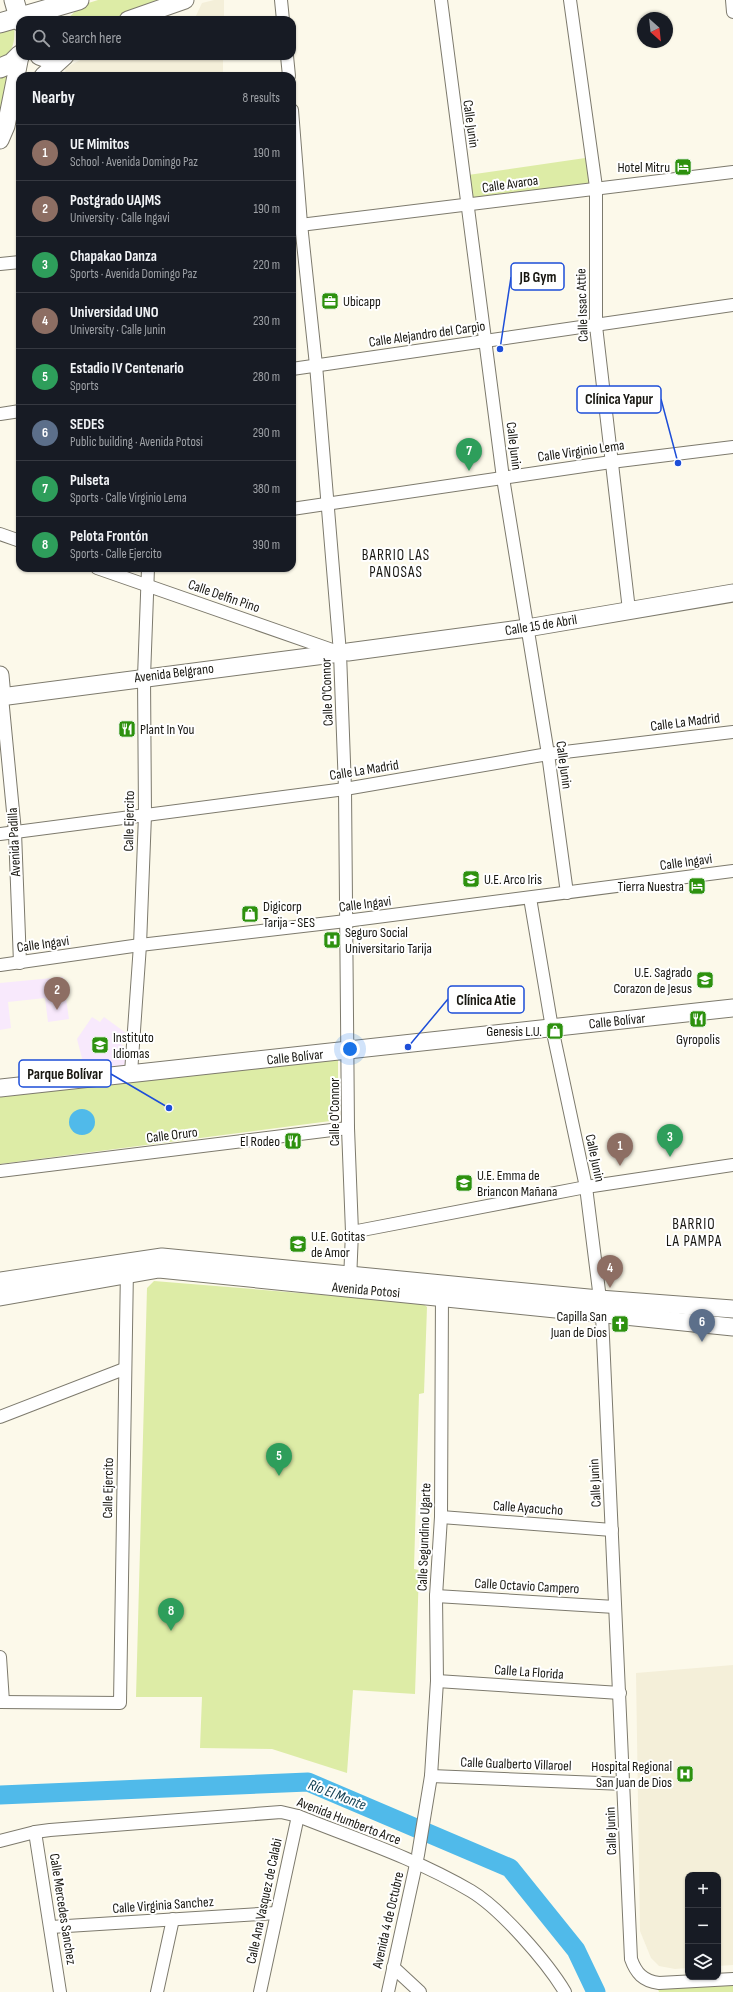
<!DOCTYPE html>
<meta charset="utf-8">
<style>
:root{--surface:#171b24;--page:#242831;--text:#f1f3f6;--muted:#9ea1a6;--line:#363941;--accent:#0b8043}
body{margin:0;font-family:"Sofia Sans Condensed",sans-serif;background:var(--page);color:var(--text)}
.controls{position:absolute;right:12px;bottom:12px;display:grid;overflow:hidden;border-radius:8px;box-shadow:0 1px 3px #0004}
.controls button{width:36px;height:36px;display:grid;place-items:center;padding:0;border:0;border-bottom:1px solid var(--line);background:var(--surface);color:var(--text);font:20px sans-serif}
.compass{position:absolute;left:637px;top:12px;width:36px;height:36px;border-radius:50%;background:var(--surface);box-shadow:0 1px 3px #0004;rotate:153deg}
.you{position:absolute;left:350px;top:1049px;width:14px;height:14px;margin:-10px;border:3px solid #fff;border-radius:50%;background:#1a73e8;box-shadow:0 0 0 6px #1a73e833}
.badge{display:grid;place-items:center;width:26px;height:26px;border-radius:50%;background:var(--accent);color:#fff;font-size:13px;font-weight:700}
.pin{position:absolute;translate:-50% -33px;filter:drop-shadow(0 1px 2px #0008)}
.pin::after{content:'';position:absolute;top:21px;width:14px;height:12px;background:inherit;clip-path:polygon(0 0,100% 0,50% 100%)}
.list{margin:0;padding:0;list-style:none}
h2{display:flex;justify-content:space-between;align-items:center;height:52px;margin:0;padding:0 16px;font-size:17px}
h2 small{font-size:13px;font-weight:400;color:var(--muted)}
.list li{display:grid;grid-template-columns:26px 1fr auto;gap:12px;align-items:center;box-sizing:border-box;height:56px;padding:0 16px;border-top:1px solid var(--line)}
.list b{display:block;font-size:15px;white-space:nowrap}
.list p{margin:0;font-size:13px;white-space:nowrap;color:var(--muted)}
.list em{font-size:13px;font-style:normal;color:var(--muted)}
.icon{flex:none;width:22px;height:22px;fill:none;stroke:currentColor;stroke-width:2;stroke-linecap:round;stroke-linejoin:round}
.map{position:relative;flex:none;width:733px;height:1992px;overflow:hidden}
.search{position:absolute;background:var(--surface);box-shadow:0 1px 3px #0004;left:16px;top:16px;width:280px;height:44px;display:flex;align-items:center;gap:10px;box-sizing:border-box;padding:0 14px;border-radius:12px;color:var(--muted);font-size:15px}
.panel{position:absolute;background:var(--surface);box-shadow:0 1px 3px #0004;left:16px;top:72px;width:280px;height:500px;border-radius:12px}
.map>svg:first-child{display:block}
</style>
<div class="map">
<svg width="733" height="1992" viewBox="0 0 733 1992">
<rect width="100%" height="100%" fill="#fcf9ea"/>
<g fill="#f4efd9">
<polygon points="214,0 224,0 224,20 194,20 202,3"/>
<polygon points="88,56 223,56 223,76 66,76 65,68"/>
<polygon points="733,1665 733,1965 718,1966 718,1875 688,1875 688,1968 675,1969 659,1966 651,1958 640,1931 636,1673"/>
</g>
<g fill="#f8e9fc">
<polygon points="63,977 69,1019 48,1022 45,998 8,1002 11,1028 0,1030 0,983"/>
<polygon points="92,1017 100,1022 104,1017 126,1033 118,1042 125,1047 122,1051 127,1059 123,1067 116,1068 111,1065 108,1068 101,1063 96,1069 90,1064 84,1066 77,1039"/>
</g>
<g fill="#ddeca6">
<polygon points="98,0 157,0 117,20 66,20 82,5"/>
<path d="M14,24C15,39 15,52 0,59V29Z"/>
<polygon points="8,76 0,122 0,77"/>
<polygon points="592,157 594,185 471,203 468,175"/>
<polygon points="338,1058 338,1120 0,1164 0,1097"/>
<polygon points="154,1281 422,1303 427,1307 424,1393 419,1394 414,1569 419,1570 415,1694 353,1690 347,1773 272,1749 200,1748 202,1697 136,1697 147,1288"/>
<polygon points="733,1983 733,1992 659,1992 657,1987"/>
</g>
<circle fill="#50baea" cx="82" cy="1122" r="13"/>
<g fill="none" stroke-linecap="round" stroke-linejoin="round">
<polyline stroke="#50baea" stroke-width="19" points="0,1795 308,1782 510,1868 576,1950 596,1992"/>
<defs>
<g id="street">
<polyline points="281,0 283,20"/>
<polyline points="441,0 503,478 548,754 567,893"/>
<polyline points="570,0 596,187 596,326 629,610"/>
<polyline points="732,0 733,12"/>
<polyline points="287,56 289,76"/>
<polyline points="292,110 301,224 316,365 340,653 345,789 348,1128 352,1232 350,1281"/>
<polyline points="292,226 733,172"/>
<polyline points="0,264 20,262"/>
<polyline points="292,369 733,305"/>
<polyline points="0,414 20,411"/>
<polyline points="292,509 611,462 733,447"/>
<polyline points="0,534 20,541"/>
<polyline points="97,568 338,652"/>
<polyline points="2,697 15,832 20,963"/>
<polyline points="0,834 345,789 548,754 733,732"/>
<path d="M530,898L552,1028L586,1187L602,1315L631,1959C636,1973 643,1981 659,1983L733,1979"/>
<polyline points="0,965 140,945 346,921 733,871"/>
<polyline points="131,1073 140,945 145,815 144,677 148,568"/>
<polyline points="0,1171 348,1128"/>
<polyline points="352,1232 586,1187 733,1165"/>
<polyline points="0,1417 124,1369"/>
<polyline points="441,1517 612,1530"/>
<polyline points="436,1596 615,1607"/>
<polyline points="0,1657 3,1702"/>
<polyline points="437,1681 620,1693"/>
<polyline points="0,1702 120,1703 127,1268"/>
<polyline points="431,1776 624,1784"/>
<polyline points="35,1832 60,1992"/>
<path d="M0,1841L35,1832L50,1830L281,1812L298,1816C356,1839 417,1859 471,1891C501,1909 547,1962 565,1992"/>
<polyline points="51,1927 276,1913"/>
<polyline points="393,1967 420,1992"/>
<polyline points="157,1992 173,1919"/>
<polyline points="260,1992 298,1816"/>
<polyline points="388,1992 418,1855 431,1776 437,1681 436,1596 441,1517 442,1291"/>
</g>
<g id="secondary">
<polyline points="128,20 185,0"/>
<polyline points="39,56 47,59 60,59"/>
<polyline points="43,76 65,56"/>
<polyline points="0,140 6,126 20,56"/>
<polyline points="348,652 527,628 733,593"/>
<polyline points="0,675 2,697"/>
<polyline points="0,697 340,653"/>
<polyline points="0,1088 733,1008"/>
<polyline points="0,1281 162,1257 599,1299 733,1309"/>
<polyline points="0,1297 159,1269 733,1327"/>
</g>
<g id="primary">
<polyline points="14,0 20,21"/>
<polyline points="0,23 79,0"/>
<polyline points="0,68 12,63 20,55"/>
</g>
</defs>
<use href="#street" stroke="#7d7a6d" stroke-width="14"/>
<use href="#secondary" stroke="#7d7a6d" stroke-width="19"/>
<use href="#primary" stroke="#7d7a6d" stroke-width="21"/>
<use href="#street" stroke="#fff" stroke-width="12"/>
<use href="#secondary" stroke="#fff" stroke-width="17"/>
<use href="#primary" stroke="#fff" stroke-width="19"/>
</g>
<defs>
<symbol id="hotel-square" viewBox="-11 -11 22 22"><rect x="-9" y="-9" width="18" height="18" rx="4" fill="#2d910e" stroke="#fff"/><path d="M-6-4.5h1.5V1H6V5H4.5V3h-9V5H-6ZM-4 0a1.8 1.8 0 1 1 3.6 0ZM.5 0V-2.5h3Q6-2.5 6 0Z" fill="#fff"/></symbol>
<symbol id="office-square" viewBox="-11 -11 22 22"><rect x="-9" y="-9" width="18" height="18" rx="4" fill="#2d910e" stroke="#fff"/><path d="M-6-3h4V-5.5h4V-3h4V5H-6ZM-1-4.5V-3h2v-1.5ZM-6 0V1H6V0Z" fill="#fff"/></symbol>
<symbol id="restaurant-square" viewBox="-11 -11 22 22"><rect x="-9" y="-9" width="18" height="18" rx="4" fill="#2d910e" stroke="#fff"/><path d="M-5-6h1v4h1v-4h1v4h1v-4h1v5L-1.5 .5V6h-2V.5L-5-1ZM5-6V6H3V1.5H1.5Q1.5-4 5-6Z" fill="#fff"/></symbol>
<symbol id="school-square" viewBox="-11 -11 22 22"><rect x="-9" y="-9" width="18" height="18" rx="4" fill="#2d910e" stroke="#fff"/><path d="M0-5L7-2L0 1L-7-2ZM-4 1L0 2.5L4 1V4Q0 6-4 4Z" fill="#fff"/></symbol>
<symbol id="shop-square" viewBox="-11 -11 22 22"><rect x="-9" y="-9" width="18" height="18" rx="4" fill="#2d910e" stroke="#fff"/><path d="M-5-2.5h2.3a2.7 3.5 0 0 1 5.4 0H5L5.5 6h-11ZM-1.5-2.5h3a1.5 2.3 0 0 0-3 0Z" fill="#fff"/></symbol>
<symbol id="hospital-square" viewBox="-11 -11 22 22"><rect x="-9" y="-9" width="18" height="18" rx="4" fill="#2d910e" stroke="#fff"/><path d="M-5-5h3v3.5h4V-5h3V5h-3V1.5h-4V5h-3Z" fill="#fff"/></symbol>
<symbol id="university-square" viewBox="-11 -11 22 22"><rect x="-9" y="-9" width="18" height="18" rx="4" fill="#2d910e" stroke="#fff"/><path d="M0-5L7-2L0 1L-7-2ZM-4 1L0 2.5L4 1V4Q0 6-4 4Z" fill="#fff"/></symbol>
<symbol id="church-square" viewBox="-11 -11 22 22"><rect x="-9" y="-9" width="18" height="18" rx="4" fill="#2d910e" stroke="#fff"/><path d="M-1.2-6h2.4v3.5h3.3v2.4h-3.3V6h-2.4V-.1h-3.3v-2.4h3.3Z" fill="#fff"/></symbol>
</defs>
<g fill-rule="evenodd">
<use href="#hotel-square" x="673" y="157" width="20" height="20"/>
<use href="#office-square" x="320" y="291" width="20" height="20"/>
<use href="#restaurant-square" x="117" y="719" width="20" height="20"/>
<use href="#school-square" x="461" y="869" width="20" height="20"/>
<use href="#hotel-square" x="687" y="876" width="20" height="20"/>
<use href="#shop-square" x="240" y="904" width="20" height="20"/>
<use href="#hospital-square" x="322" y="930" width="20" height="20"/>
<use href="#school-square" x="695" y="970" width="20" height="20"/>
<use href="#restaurant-square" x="688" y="1009" width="20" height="20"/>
<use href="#shop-square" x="545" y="1021" width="20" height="20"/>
<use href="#university-square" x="90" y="1035" width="20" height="20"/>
<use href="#restaurant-square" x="283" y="1131" width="20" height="20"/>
<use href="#school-square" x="454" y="1173" width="20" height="20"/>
<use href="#school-square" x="288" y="1234" width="20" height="20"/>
<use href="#church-square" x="610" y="1314" width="20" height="20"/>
<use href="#hospital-square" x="675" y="1764" width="20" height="20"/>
</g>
<g text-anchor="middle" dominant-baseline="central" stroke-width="4" stroke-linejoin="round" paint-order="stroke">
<g font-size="14" fill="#171610" stroke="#fff">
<text transform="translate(471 124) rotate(82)">Calle Junin</text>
<text transform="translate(510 184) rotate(-8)">Calle Avaroa</text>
<text transform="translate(582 305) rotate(-92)">Calle Issac Attie</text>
<text transform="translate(427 334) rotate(-8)">Calle Alejandro del Carpio</text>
<text transform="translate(514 446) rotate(83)">Calle Junin</text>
<text transform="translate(581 451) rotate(-8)">Calle Virginio Lema</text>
<text transform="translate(224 596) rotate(19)">Calle Delfin Pino</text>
<text transform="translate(541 625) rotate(-9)">Calle 15 de Abril</text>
<text transform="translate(174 673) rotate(-7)">Avenida Belgrano</text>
<text transform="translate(327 692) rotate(-92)">Calle O'Connor</text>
<text transform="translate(685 722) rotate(-7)">Calle La Madrid</text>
<text transform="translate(564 765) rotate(82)">Calle Junin</text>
<text transform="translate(364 770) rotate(-9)">Calle La Madrid</text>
<text transform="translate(129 821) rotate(-89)">Calle Ejercito</text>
<text transform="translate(14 842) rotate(-93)">Avenida Padilla</text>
<text transform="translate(686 862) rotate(-8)">Calle Ingavi</text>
<text transform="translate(365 904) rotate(-7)">Calle Ingavi</text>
<text transform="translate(43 944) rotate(-8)">Calle Ingavi</text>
<text transform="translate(617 1021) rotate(-6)">Calle Bolívar</text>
<text transform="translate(295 1057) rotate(-6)">Calle Bolívar</text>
<text transform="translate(334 1112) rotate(-90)">Calle O'Connor</text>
<text transform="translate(172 1135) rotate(-7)">Calle Oruro</text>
<text transform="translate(595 1158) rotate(78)">Calle Junin</text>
<text transform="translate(366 1290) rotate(5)">Avenida Potosi</text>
<text transform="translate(595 1483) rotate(-93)">Calle Junin</text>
<text transform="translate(108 1488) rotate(-89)">Calle Ejercito</text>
<text transform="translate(528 1508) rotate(4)">Calle Ayacucho</text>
<text transform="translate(424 1537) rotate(-88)">Calle Segundino Ugarte</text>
<text transform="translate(527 1586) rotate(3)">Calle Octavio Campero</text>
<text transform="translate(529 1672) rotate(4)">Calle La Florida</text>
<text transform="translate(516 1764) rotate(2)">Calle Gualberto Villaroel</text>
<text transform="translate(349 1821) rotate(21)">Avenida Humberto Arce</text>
<text transform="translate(611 1831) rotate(-92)">Calle Junin</text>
<text transform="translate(264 1901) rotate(-78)">Calle Ana Vasquez de Calabi</text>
<text transform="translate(163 1905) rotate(-4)">Calle Virginia Sanchez</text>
<text transform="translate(63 1909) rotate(81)">Calle Mercedes Sanchez</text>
<text transform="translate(388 1920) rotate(-77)">Avenida 4 de Octubre</text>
</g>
<g font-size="14" fill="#171610" stroke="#fff" text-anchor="start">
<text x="670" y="167" text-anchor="end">Hotel Mitru</text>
<text x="343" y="301">Ubicapp</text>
<text x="140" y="729">Plant In You</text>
<text x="484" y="879">U.E. Arco Iris</text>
<text x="684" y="886" text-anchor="end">Tierra Nuestra</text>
<text x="263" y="906">Digicorp<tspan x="263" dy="16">Tarija - SES</tspan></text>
<text x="345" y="932">Seguro Social<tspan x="345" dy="16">Universitario Tarija</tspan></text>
<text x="692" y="972" text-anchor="end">U.E. Sagrado<tspan x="692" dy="16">Corazon de Jesus</tspan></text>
<text x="542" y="1031" text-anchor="end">Genesis L.U.</text>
<text x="113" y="1037">Instituto<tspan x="113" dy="16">Idiomas</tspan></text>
<text x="698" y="1039" text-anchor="middle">Gyropolis</text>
<text x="280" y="1141" text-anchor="end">El Rodeo</text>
<text x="477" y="1175">U.E. Emma de<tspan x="477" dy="16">Briancon Mañana</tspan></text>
<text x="311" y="1236">U.E. Gotitas<tspan x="311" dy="16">de Amor</tspan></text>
<text x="607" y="1316" text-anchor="end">Capilla San<tspan x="607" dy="16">Juan de Dios</tspan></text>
<text x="672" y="1766" text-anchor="end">Hospital Regional<tspan x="672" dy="16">San Juan de Dios</tspan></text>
</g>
<g font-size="15" letter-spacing="1" fill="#171610" stroke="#fff">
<text x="396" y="555">BARRIO LAS<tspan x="396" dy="17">PANOSAS</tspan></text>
<text x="694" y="1224">BARRIO<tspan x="694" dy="17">LA PAMPA</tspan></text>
</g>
<g font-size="15" font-style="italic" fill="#0c3b4f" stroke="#fff">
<text transform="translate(337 1795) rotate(21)">Río El Monte</text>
</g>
</g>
<path fill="none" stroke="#1d4ed8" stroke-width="1.5" d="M500 349L511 277M678 463L661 399M408 1047L448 999M169 1108L111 1074"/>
<g fill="#1d4ed8" stroke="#fff" stroke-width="1.5">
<circle cx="500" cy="349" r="4"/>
<circle cx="678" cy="463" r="4"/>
<circle cx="408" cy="1047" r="4"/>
<circle cx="169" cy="1108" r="4"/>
</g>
<g fill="#fff" stroke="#1d4ed8" stroke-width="1.5">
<rect x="511" y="263" width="53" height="27" rx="4"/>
<rect x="577" y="386" width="84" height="27" rx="4"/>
<rect x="448" y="986" width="76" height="27" rx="4"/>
<rect x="19" y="1060" width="92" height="27" rx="4"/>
</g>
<g font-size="15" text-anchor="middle" font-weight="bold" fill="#171610">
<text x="538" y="282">JB Gym</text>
<text x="619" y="404">Clínica Yapur</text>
<text x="486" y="1005">Clínica Atie</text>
<text x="65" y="1079">Parque Bolívar</text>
</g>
</svg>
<div class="controls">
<button>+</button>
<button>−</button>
<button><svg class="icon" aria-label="layers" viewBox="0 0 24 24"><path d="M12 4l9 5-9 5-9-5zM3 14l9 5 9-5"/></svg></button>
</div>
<svg class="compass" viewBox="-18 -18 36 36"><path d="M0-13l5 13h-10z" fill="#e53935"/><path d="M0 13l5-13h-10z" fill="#9ea1a6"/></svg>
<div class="you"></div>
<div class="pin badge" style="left:620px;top:1166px;background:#8d6e63">1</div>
<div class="pin badge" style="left:57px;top:1010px;background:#8d6e63">2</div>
<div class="pin badge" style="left:670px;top:1157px;background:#2e9e5b">3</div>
<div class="pin badge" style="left:610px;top:1288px;background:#8d6e63">4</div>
<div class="pin badge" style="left:279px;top:1476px;background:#2e9e5b">5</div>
<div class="pin badge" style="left:702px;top:1342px;background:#5c6f8a">6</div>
<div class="pin badge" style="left:469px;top:471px;background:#2e9e5b">7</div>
<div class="pin badge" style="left:171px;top:1631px;background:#2e9e5b">8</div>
<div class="search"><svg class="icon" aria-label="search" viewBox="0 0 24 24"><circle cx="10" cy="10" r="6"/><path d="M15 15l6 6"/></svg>Search here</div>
<section class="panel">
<h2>Nearby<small>8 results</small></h2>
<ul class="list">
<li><span class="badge" style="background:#8d6e63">1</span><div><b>UE Mimitos</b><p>School · Avenida Domingo Paz</p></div><em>190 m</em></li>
<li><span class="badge" style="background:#8d6e63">2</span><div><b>Postgrado UAJMS</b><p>University · Calle Ingavi</p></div><em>190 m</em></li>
<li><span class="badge" style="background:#2e9e5b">3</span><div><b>Chapakao Danza</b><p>Sports · Avenida Domingo Paz</p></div><em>220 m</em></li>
<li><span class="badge" style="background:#8d6e63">4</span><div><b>Universidad UNO</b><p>University · Calle Junin</p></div><em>230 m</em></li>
<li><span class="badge" style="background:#2e9e5b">5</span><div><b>Estadio IV Centenario</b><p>Sports</p></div><em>280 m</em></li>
<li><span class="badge" style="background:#5c6f8a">6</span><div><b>SEDES</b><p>Public building · Avenida Potosi</p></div><em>290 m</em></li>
<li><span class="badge" style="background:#2e9e5b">7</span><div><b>Pulseta</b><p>Sports · Calle Virginio Lema</p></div><em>380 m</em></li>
<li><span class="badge" style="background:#2e9e5b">8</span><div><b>Pelota Frontón</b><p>Sports · Calle Ejercito</p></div><em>390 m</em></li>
</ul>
</section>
</div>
